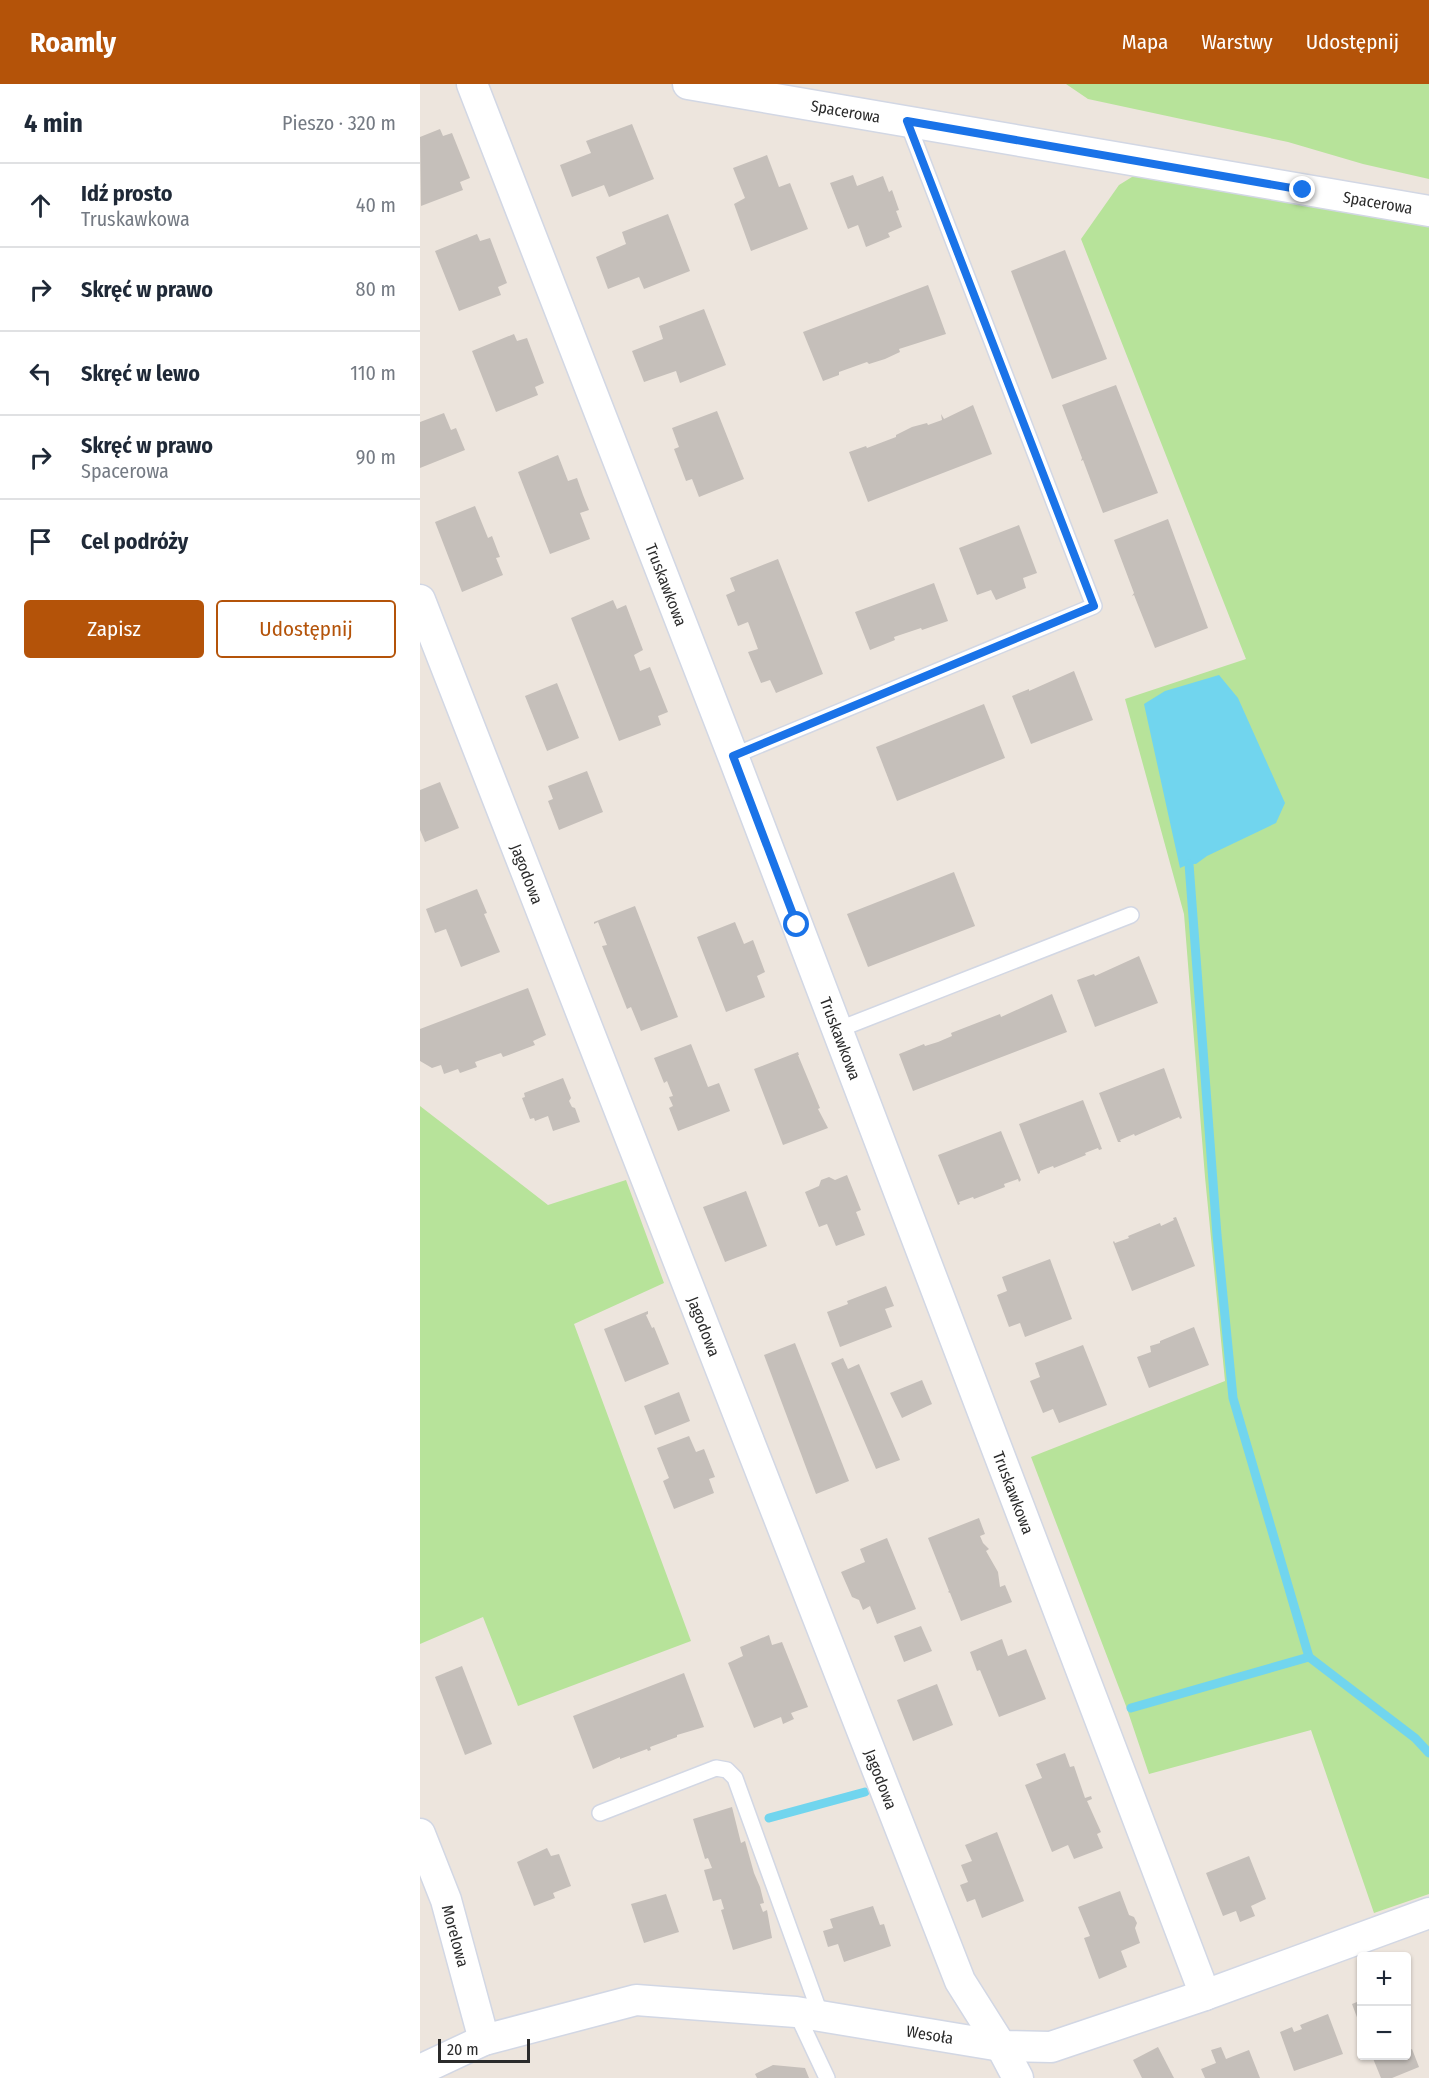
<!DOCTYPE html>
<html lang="pl">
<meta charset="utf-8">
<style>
:root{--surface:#fff;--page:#f6f6f7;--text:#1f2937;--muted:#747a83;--line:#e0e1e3;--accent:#b45309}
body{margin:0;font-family:"Fira Sans Condensed",sans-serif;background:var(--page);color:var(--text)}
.controls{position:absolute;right:18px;bottom:18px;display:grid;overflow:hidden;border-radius:6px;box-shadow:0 2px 4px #0004}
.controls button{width:54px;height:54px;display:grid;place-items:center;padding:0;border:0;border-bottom:2px solid var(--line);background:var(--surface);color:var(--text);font:30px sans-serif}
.scale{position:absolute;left:18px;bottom:15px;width:92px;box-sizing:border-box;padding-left:6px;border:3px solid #2b2b2b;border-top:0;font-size:16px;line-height:21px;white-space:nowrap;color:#2b2b2b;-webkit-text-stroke:4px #fff;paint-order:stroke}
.stop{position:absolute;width:18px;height:18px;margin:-14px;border:4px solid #1a73e8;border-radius:50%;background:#fff}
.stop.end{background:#1a73e8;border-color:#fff;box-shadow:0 2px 6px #0008}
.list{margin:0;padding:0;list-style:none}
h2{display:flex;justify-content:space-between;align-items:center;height:78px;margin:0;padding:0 24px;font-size:26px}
h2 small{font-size:20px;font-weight:400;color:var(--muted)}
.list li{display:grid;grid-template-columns:39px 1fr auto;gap:18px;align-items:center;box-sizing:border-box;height:84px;padding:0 24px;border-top:2px solid var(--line)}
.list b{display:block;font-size:22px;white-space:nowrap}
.list p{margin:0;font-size:20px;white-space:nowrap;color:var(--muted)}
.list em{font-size:20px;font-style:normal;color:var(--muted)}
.actions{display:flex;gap:12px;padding:18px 24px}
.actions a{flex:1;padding:14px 0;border:2px solid var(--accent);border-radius:6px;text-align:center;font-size:21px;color:var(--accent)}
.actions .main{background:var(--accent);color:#fff}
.icon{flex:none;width:33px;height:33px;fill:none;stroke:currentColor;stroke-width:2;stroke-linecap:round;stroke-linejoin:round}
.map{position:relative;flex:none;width:1009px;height:1994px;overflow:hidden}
header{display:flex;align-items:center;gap:36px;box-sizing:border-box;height:84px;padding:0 30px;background:var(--accent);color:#fff}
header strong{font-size:28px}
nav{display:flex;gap:33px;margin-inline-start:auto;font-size:21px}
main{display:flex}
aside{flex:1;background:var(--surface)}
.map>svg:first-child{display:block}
</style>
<header>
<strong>Roamly</strong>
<nav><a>Mapa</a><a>Warstwy</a><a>Udostępnij</a></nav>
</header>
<main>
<aside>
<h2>4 min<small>Pieszo · 320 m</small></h2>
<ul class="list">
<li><svg class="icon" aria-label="ahead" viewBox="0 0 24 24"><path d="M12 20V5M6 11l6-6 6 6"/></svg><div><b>Idź prosto</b><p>Truskawkowa</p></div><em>40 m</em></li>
<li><svg class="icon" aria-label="right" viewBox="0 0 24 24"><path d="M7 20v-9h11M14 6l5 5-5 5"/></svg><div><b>Skręć w prawo</b></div><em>80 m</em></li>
<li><svg class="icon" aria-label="left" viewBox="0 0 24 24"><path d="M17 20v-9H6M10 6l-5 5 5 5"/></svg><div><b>Skręć w lewo</b></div><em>110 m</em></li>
<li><svg class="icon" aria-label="right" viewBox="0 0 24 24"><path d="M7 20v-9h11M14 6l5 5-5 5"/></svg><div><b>Skręć w prawo</b><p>Spacerowa</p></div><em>90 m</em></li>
<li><svg class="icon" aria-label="arrive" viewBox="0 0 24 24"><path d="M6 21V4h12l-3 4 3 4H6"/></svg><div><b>Cel podróży</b></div></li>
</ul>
<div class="actions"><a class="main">Zapisz</a><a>Udostępnij</a></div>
</aside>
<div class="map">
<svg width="1009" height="1994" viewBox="0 0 1009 1994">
<rect width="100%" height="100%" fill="#ede5dd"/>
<g fill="#b7e39a">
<polygon points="646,0 1009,0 1009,95 943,80 868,58 668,15"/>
<polygon points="720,88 1009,136 1009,1810 954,1829 891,1646 729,1690 706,1622 611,1373 805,1297 785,1093 764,830 705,615 826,575 661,155 699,101"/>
<polygon points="0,1022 128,1121 206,1096 244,1199 154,1240 271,1557 98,1622 63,1533 0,1560"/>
</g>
<polygon fill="#71d5ee" points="799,591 818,614 865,719 856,739 787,772 776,780 769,780 760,784 724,620 745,607"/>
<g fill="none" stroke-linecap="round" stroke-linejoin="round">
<g stroke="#71d5ee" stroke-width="9">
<polyline points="769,780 797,1151 813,1314 889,1573 995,1654 1009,1669"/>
<polyline points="711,1624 889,1573"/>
<polyline points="349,1734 445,1708"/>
</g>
</g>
<g fill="#c5bfba">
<polygon points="212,40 234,95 189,113 184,101 152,113 140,81 171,69 166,57"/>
<polygon points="20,45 23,52 32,49 50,94 40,98 43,106 1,122 0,53"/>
<polygon points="347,71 359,103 370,99 388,145 331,167 314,120 325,114 313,84"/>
<polygon points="433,91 437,102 463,92 469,108 472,106 479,126 476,127 482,143 468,149 470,153 446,163 438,141 428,145 410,99"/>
<polygon points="248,130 270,187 224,205 219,193 188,205 176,173 206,160 202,148"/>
<polygon points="57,150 60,157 70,154 87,199 78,203 81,211 39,227 15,167"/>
<polygon points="645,166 687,275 632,295 591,187"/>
<polygon points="508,201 526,250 479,265 480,268 465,275 449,280 447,278 419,288 419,291 403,297 383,248"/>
<polygon points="284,225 306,281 260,299 256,287 224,298 212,267 243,255 239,242"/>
<polygon points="94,250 97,257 107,254 124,299 115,303 118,311 76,328 52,267"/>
<polygon points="696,301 738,409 683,429 663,376 661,377 662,374 642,321"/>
<polygon points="553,321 572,370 448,418 429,368 446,362 447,364 476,353 476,351 492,343 507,339 508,341 522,336 521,330 524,335"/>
<polygon points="297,327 324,395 279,413 272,395 266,397 254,365 259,363 252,344"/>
<polygon points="24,329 31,346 36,344 45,366 0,384 0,338"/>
<polygon points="138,371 148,397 157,394 163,411 169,426 160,429 170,455 130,470 98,388"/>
<polygon points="55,422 68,454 72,452 80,473 76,474 83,491 42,508 15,438"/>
<polygon points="748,435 788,544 735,564 714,511 712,512 714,509 694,456"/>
<polygon points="599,441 617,489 603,494 606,504 576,516 571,506 557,511 539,464"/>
<polygon points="358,475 403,590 356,609 350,596 341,599 328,568 338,565 328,538 318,542 306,511 315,507 310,494"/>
<polygon points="514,499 528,537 502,546 501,544 474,553 475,556 450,566 435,528"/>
<polygon points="193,516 197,525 206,521 223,566 214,571 220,587 230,583 248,628 238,632 241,641 199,657 151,534"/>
<polygon points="654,587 673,636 611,660 592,612 609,605 609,607"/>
<polygon points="137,599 159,654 127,667 105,612"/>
<polygon points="564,620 585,674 477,717 456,663"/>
<polygon points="167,687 183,728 139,746 128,717 133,715 128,702"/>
<polygon points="20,698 39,744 5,758 0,746 0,706"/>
<polygon points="534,788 555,842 448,883 427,830"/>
<polygon points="57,805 67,829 64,830 80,868 41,883 26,845 15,849 6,825"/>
<polygon points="215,822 258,933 221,947 211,923 207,925 182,862 187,861 178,838 174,840 174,838"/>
<polygon points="315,838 324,860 333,856 345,888 337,892 345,913 306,928 277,853"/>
<polygon points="719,872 738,919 675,943 657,896 674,890 675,892"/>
<polygon points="108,904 126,951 113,957 115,961 83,973 81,969 55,978 57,983 40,989 38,985 24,990 21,981 12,984 0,977 0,945"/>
<polygon points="632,910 647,948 493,1007 479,970 504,960 505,962 518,958 532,952 531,949 580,930 581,933"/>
<polygon points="271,960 288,1003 299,999 310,1027 258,1047 249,1024 253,1022 249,1013 253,1012 247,997 244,999 234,974"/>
<polygon points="378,968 379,971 378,971 400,1024 398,1025 408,1044 363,1061 334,985"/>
<polygon points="744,984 762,1034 760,1035 759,1033 715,1052 714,1050 700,1056 701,1058 698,1058 679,1009"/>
<polygon points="143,994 151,1014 149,1017 152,1023 155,1024 160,1038 133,1047 128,1032 115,1037 114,1034 110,1035 102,1014 105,1013 104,1009"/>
<polygon points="663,1016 682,1065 679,1066 678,1064 665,1069 666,1071 634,1084 633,1082 620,1087 620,1089 618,1090 599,1040"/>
<polygon points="581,1047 601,1096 599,1098 598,1095 584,1100 585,1103 554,1115 553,1113 539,1118 540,1120 538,1121 518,1071"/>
<polygon points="427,1091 441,1126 436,1128 445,1151 416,1162 407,1140 399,1143 385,1108 399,1102 401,1096 409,1093 415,1096"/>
<polygon points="326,1107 347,1162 305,1178 283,1123"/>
<polygon points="756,1133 775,1182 712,1207 693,1158 694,1157 695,1159 709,1154 708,1152 740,1139 741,1142 754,1136 753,1134"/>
<polygon points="630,1175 652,1235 605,1253 600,1239 589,1243 577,1211 587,1207 582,1193"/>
<polygon points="466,1202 474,1222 465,1225 472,1243 420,1263 407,1228 428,1220 427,1217"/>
<polygon points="228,1227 228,1230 226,1231 232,1244 234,1243 249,1280 205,1298 184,1245"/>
<polygon points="774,1243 789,1281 729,1304 717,1273 731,1268 730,1262 740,1259 740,1257"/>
<polygon points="375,1259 429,1397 396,1410 344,1271"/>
<polygon points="663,1261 687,1321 639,1339 633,1325 623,1329 610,1297 620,1293 615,1279"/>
<polygon points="423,1274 428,1285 439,1280 480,1376 456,1385 411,1279"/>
<polygon points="502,1296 512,1320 482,1334 470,1309"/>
<polygon points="259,1308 270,1337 235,1351 224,1322"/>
<polygon points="269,1352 276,1368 284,1365 295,1393 289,1395 294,1409 254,1425 243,1397 249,1394 237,1364"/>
<polygon points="559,1434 565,1450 560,1452 563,1459 569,1465 566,1467 578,1488 580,1503 585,1501 592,1518 541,1537 530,1509 528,1508 529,1507 508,1454"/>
<polygon points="467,1454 496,1525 457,1540 450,1522 443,1526 439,1516 432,1513 421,1488 445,1478 440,1465"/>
<polygon points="501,1542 512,1567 484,1578 474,1552"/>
<polygon points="349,1551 352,1561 362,1558 388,1623 371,1629 374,1635 363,1640 361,1633 334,1644 308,1579 323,1572 320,1563"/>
<polygon points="582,1555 588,1572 606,1565 626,1615 579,1633 560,1586 557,1587 550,1568"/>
<polygon points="42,1582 72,1660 45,1671 15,1593"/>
<polygon points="264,1589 284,1643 257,1651 257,1653 230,1663 231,1666 228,1667 227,1665 200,1675 200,1673 173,1685 153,1632"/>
<polygon points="517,1600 533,1641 493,1657 477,1616"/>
<polygon points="645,1669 650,1683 654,1682 665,1714 671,1712 672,1715 667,1717 681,1748 677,1750 683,1764 654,1775 648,1761 632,1768 605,1701 622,1694 616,1680"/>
<polygon points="312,1723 321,1759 325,1757 334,1789 340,1803 344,1819 340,1820 343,1828 347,1826 352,1854 313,1866 301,1826 304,1825 301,1815 293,1817 284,1786 292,1784 288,1774 285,1775 273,1735"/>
<polygon points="577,1748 604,1817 562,1834 555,1815 547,1818 540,1801 548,1798 541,1781 552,1777 545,1761"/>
<polygon points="127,1764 131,1772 139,1770 151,1802 133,1809 135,1814 114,1822 97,1778"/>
<polygon points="829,1772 846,1815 831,1822 835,1832 820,1838 816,1827 803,1832 786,1789"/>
<polygon points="700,1807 709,1831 714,1833 717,1839 715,1844 720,1859 701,1867 707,1883 679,1895 664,1854 670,1852 658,1823"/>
<polygon points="246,1810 259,1848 224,1859 211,1820"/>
<polygon points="453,1822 460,1841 464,1840 471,1862 424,1878 418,1860 408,1863 403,1847 413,1844 410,1835"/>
<polygon points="942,1916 942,1944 941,1944 932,1920"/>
<polygon points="908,1930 923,1970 874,1987 860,1948 872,1943 874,1948 882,1945 880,1941"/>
<polygon points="738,1963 754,1994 722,1994 713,1976"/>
<polygon points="801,1963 806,1975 829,1966 840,1994 785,1994 781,1985 796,1979 791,1966"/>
<polygon points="992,1965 999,1983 972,1994 961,1994 952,1972 986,1972 987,1967"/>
<polygon points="353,1981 385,1984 389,1994 337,1994 335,1990"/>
</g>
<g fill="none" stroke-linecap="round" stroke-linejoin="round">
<defs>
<g id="service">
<polyline points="313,672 674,522 487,37"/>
<polyline points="417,946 711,831"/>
<polyline points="180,1729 296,1684 307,1686 315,1694 401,1932"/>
<polyline points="376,1928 407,1994"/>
</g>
<g id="minor">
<path id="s1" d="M52,0L313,672L785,1911"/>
<path id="s2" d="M268,0L1009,127"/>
<path id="s3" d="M0,516L540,1897L581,1962L598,1994"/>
<path id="s4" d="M0,1750L26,1816L64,1956"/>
<path id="s5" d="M0,1986L64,1956L216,1916L376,1928L581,1962L631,1963L785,1911L1009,1829"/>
</g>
</defs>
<use href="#service" stroke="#d2d7e4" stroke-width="18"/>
<use href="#minor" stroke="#d2d7e4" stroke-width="33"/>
<use href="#service" stroke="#fff" stroke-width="15"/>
<use href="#minor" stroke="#fff" stroke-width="30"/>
</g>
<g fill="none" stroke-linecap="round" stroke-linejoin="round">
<polyline stroke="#1a73e8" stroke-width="8" points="377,841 313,672 674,522 487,37 883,106"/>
</g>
<g text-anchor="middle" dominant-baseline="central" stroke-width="4.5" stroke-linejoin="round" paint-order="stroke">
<g font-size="16" fill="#2b2b2b" stroke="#fff">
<text stroke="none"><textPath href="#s2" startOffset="160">Spacerowa</textPath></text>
<text stroke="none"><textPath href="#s2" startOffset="700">Spacerowa</textPath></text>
<text stroke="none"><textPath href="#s1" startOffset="537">Truskawkowa</textPath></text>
<text stroke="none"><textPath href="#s3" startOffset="294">Jagodowa</textPath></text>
<text stroke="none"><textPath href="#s1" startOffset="1023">Truskawkowa</textPath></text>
<text stroke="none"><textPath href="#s3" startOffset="780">Jagodowa</textPath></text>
<text stroke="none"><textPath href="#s1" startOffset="1509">Truskawkowa</textPath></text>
<text stroke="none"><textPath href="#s3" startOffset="1266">Jagodowa</textPath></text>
<text stroke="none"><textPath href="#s4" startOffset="108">Morelowa</textPath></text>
<text stroke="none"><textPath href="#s5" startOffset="524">Wesoła</textPath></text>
</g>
</g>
</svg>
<div class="controls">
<button>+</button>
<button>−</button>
</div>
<div class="scale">20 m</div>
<div class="stop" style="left:377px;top:841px"></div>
<div class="stop end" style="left:883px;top:106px"></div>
</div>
</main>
